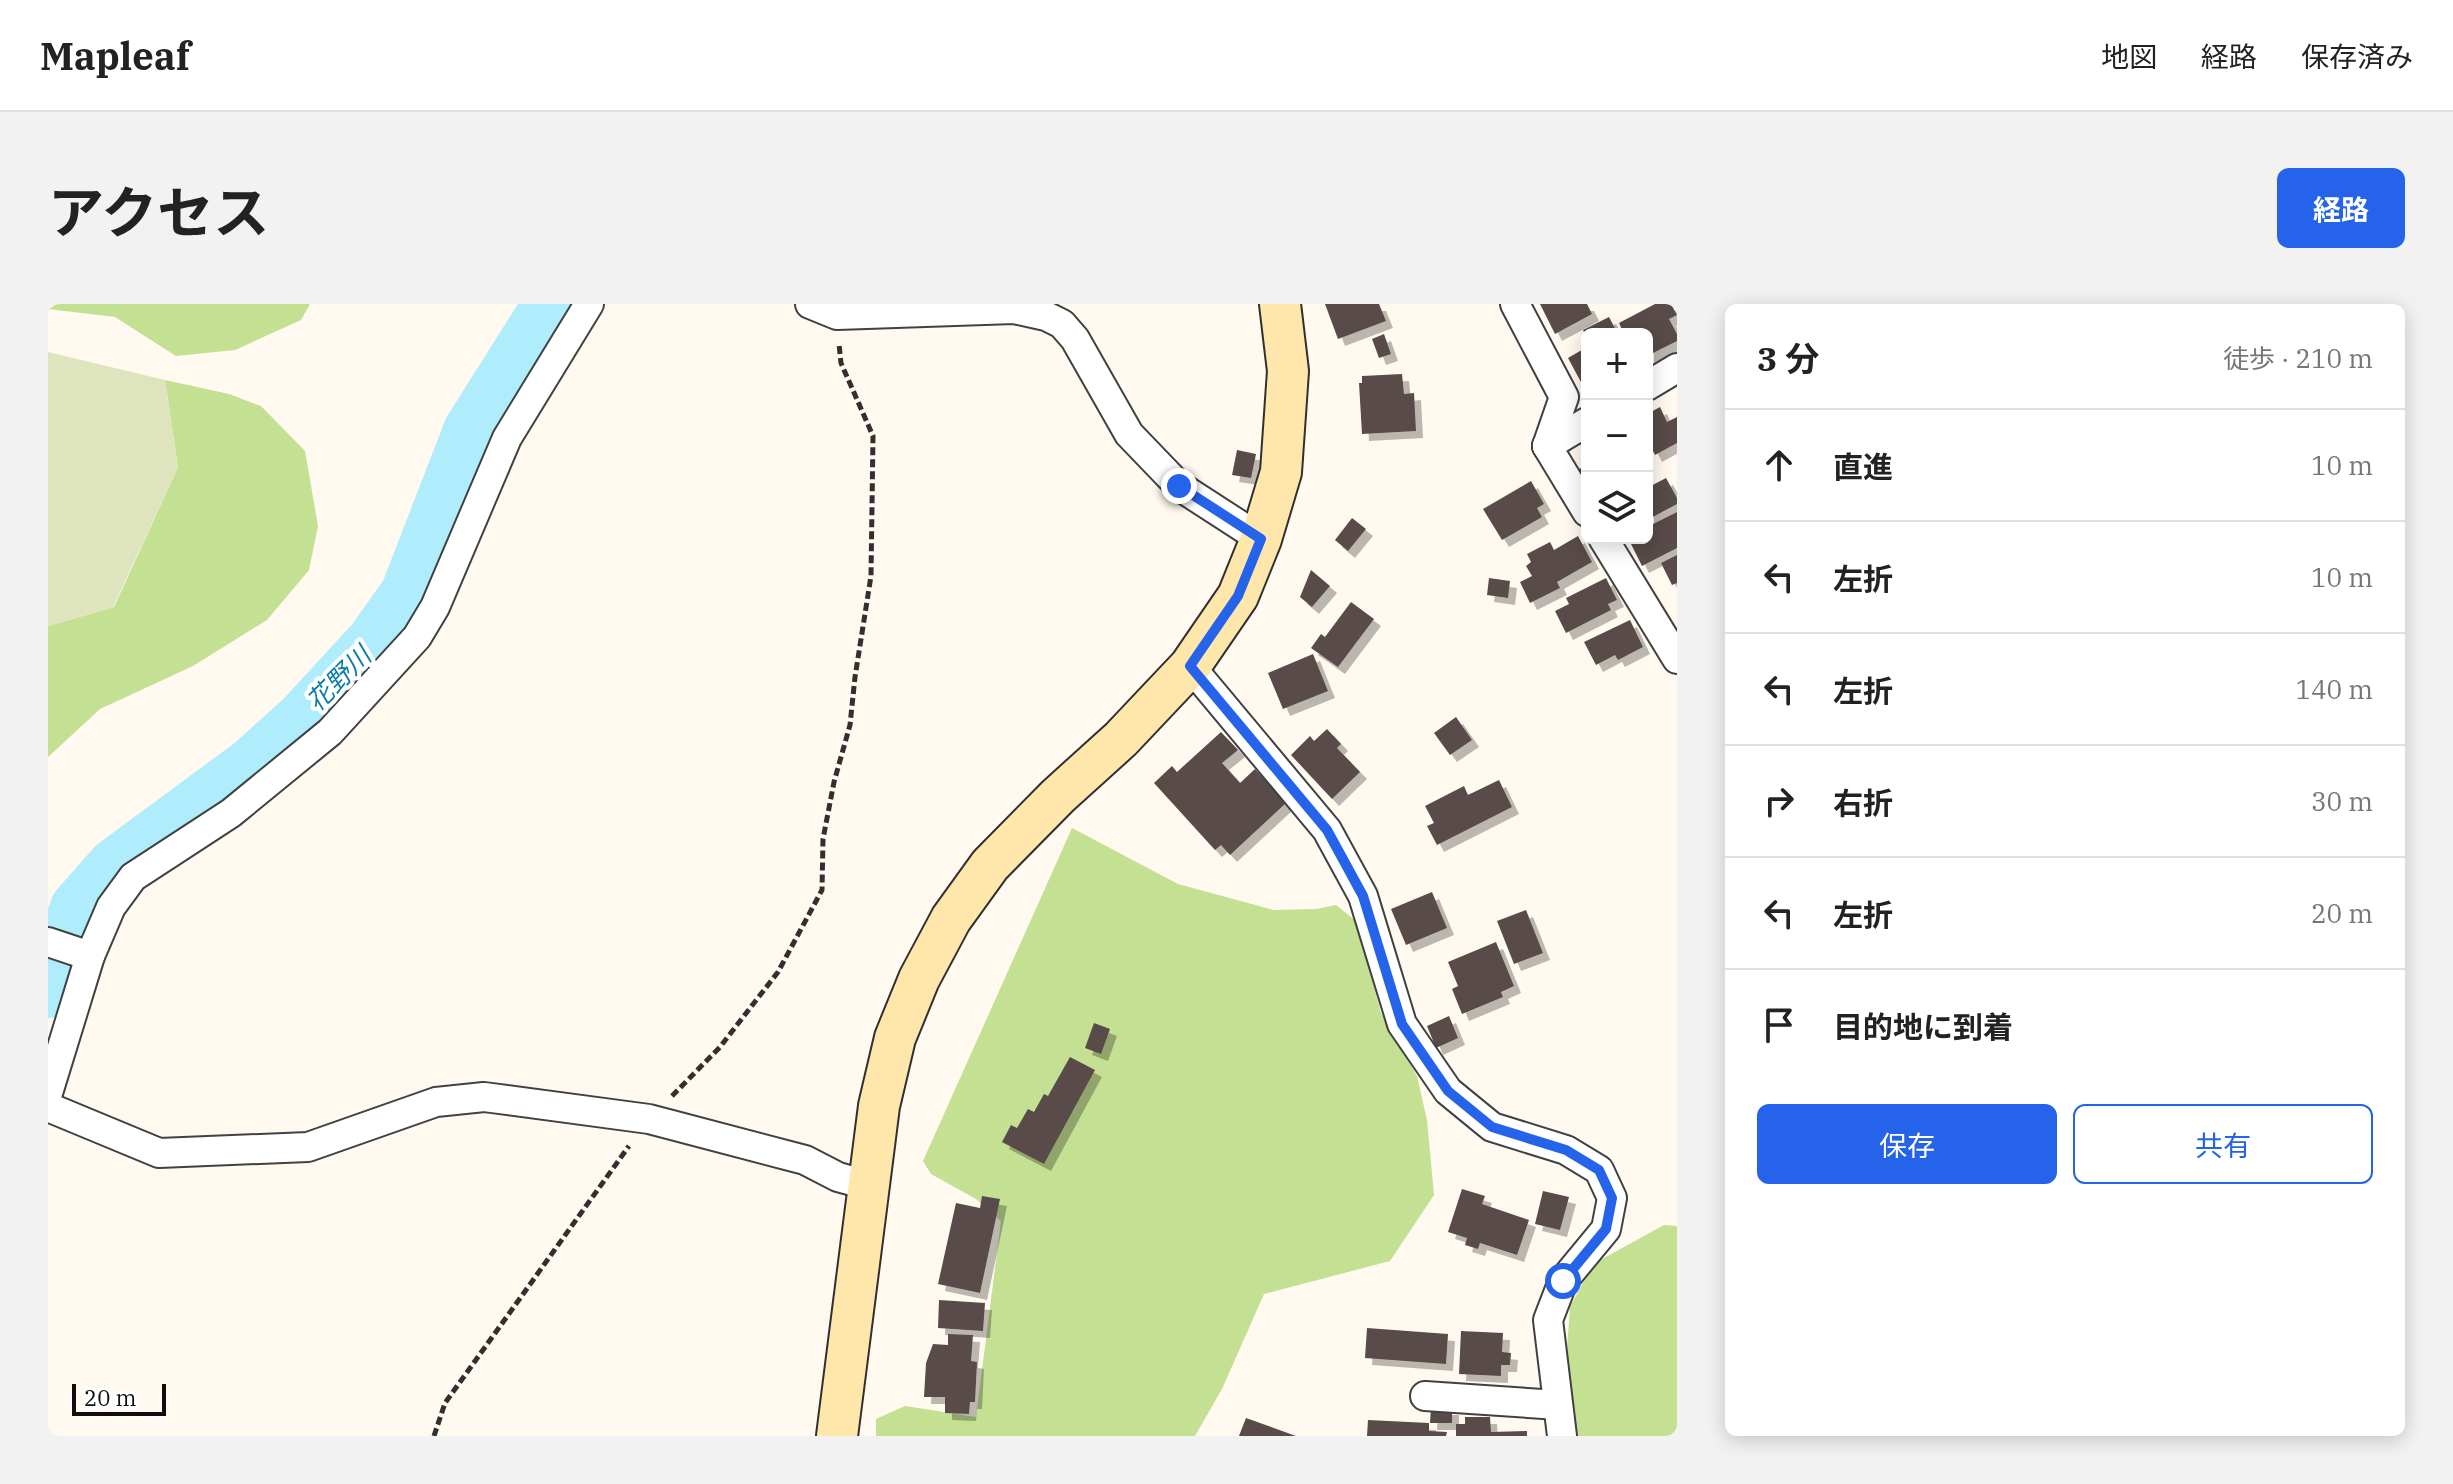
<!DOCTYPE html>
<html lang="ja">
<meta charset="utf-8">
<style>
:root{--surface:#fff;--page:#f2f2f2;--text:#222;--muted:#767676;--line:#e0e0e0;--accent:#2563eb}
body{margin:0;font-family:"IBM Plex Serif","Noto Sans JP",serif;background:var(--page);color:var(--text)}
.controls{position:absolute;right:24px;top:24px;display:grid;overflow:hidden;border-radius:12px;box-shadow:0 4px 20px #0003}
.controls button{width:72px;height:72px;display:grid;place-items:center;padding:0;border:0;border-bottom:2px solid var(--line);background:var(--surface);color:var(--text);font:40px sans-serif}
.scale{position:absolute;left:24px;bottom:20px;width:94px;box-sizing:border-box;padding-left:8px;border:4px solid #0e0e0e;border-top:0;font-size:22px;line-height:28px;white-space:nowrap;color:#0e0e0e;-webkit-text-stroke:6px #fff;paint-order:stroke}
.stop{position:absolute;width:24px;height:24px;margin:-18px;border:6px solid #2563eb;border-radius:50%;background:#fff}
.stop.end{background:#2563eb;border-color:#fff;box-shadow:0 2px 8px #0008}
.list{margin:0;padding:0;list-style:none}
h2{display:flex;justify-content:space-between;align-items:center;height:104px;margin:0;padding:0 32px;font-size:34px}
h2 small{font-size:26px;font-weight:400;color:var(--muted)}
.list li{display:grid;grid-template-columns:52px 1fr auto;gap:24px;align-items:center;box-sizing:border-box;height:112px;padding:0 32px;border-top:2px solid var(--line)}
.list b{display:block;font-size:30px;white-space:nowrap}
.list em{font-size:26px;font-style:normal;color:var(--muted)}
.actions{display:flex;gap:16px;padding:24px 32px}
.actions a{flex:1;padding:18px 0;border:2px solid var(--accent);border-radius:12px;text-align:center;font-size:28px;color:var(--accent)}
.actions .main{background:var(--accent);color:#fff}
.icon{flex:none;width:44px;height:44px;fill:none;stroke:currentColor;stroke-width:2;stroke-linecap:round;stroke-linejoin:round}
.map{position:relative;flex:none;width:1629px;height:1132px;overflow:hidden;border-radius:12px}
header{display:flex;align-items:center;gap:48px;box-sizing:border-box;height:112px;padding:0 40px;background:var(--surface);border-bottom:2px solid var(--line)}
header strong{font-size:38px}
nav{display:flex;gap:44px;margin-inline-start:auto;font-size:28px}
.intro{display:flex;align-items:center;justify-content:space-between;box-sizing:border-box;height:192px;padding:0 48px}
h1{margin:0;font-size:56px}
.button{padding:20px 36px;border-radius:12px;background:var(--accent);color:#fff;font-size:28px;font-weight:700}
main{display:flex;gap:48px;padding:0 48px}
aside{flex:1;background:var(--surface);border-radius:12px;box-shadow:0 4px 20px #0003}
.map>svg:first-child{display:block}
</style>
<header>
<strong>Mapleaf</strong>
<nav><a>地図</a><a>経路</a><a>保存済み</a></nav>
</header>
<div class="intro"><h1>アクセス</h1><a class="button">経路</a></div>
<main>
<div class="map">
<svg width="1629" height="1132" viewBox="0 0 1629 1132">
<defs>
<filter id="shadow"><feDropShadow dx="7" dy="7" stdDeviation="0" flood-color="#0004"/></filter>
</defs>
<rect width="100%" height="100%" fill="#fff9ef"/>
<g fill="#c4e093">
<polygon points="0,0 262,0 253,16 187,46 128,52 67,13 0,5"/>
<polygon points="117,76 181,90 213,102 257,147 270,222 261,266 219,316 145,362 52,405 0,453 0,322 66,303 130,163"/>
<polygon points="1024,524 1130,580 1226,606 1268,605 1288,601 1308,617 1333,709 1369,772 1379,816 1386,891 1342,957 1216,990 1174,1085 1147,1132 828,1132 828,1115 857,1102 928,1113 953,917 928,895 883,870 875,857"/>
<polygon points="1616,921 1629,922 1629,1132 1527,1132 1518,1058 1522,1003 1545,960"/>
</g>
<polygon fill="#dee4be" points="0,48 117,76 130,163 65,303 0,322"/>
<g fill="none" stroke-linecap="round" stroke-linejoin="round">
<polyline stroke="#afedfc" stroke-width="56" points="0,686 30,604 67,562 204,461 255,415 326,338 360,290 423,127 503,0"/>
</g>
<g fill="#584c49" filter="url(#shadow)">
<polygon points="1277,0 1331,0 1338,17 1290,35"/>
<polygon points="1492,0 1539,0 1544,10 1507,30"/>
<polygon points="1607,0 1623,0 1629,11 1621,15 1629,30 1629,37 1599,52 1599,30 1576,30 1571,19"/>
<polygon points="1561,13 1570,30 1537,30 1535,26"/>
<polygon points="1336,30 1343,50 1331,54 1324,35"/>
<polygon points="1539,43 1539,77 1534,80 1520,54"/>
<polygon points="1354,70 1356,90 1366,89 1368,127 1314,130 1311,79 1314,79 1314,72"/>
<polygon points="1612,103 1619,118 1629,113 1629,139 1607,151 1599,135 1599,110"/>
<polygon points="1189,146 1208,150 1203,174 1184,171"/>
<polygon points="1539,161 1539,181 1531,165"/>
<polygon points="1618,174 1629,194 1629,200 1599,216 1599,184"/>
<polygon points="1483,177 1496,200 1489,204 1494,213 1454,236 1435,205"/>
<polygon points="1629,208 1629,244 1594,262 1580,234 1599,234 1599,223"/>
<polygon points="1304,214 1318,225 1300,247 1287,236"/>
<polygon points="1530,232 1544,258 1509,278 1512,284 1482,299 1472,278 1484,272 1478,262 1483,258 1479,250 1502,238 1506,246"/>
<polygon points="1629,251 1629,279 1624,281 1613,259"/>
<polygon points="1263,266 1282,282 1264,303 1252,293"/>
<polygon points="1441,274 1462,277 1460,294 1439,291"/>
<polygon points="1558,274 1569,296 1560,300 1563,306 1518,329 1507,307 1521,300 1518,294"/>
<polygon points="1303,298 1326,315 1290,363 1263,344 1273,330 1277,333"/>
<polygon points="1582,316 1595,343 1570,356 1567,351 1548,361 1536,338"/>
<polygon points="1265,350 1280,387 1235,405 1220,369"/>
<polygon points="1408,413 1424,436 1402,451 1386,429"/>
<polygon points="1279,425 1293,440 1289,444 1312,468 1284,495 1243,451 1262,432 1266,437"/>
<polygon points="1173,428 1190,446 1174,459 1192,479 1207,465 1238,499 1182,551 1173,541 1167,546 1106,479 1124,462 1129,468"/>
<polygon points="1451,476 1464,503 1389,541 1379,522 1386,519 1377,502 1416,482 1420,491"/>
<polygon points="1384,588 1399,624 1358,641 1343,605"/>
<polygon points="1478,606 1495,649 1466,660 1449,617"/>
<polygon points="1448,638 1466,682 1453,688 1455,693 1414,710 1404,685 1410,682 1400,658"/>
<polygon points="1401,712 1410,734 1388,744 1379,722"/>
<polygon points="1046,719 1062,725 1053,750 1037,744"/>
<polygon points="1022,753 1047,766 996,860 954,838 963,821 969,824 980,805 986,808 996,790 1000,792"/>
<polygon points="1414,885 1437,892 1434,900 1481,916 1469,951 1432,939 1430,945 1417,941 1419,934 1400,928"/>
<polygon points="1495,887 1521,893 1512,926 1487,920"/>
<polygon points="934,892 952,895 932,989 890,980 908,899 932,904"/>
<polygon points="891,996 937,999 935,1027 890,1024"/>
<polygon points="1319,1024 1400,1030 1398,1060 1317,1054"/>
<polygon points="1413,1027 1455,1029 1454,1048 1463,1049 1462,1061 1453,1061 1453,1072 1411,1070"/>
<polygon points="900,1030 925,1031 923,1057 929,1058 927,1098 922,1098 921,1110 897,1109 897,1093 876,1093 878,1059 885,1040 900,1041"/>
<polygon points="1383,1104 1404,1104 1404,1119 1382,1119"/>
<polygon points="1417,1113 1442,1113 1443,1128 1479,1127 1479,1132 1408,1132 1408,1120 1417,1120"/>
<polygon points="1198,1114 1248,1132 1191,1132"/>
<polygon points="1320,1116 1381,1119 1381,1127 1399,1128 1398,1132 1319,1132"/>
</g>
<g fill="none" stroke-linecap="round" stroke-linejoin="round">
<defs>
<g id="street">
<polyline points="762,0 789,11 966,5 998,12 1014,20 1027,35 1081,130 1131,182 1213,235"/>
<polyline points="1467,0 1516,93 1499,142"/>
<polyline points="1599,82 1629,64"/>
<polyline points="1499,142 1539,208"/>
<polyline points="1499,142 1539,118"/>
<polyline points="1555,234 1629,355"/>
<polyline points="1142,362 1279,526 1315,592 1354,720 1400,787 1444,823 1518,846 1551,866 1564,894 1558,925 1515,977 1500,1016 1514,1132"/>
<polyline points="0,638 42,652"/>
<polyline points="0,789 42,652 63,603 85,573 183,509 282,428 369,333 387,303 459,134 541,0"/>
<polyline points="0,803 111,849 260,843 388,798 436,793 601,815 757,856 790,873 819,881"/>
<polyline points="1377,1092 1510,1101"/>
</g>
<polyline id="secondary" points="789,1132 831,802 847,734 871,675 903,615 942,561 1010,492 1073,435 1142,362 1190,292 1213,235 1233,168 1240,67 1232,0"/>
</defs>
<use href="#street" stroke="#414141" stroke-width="32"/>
<use href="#secondary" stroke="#303030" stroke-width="44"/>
<g stroke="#303030" stroke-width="5" stroke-dasharray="8 4" stroke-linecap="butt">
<polyline points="624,792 672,743 730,668 774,586 775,535 786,478 802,421 807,373 823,272 825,132 793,59 791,40"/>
<polyline points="386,1132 397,1099 581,842"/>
</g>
<use href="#street" stroke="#fff" stroke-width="28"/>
<use href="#secondary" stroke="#ffe6aa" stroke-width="40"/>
</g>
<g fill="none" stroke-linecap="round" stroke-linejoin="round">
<polyline stroke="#2563eb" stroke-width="10" points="1131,182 1213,235 1190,292 1142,362 1279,526 1315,592 1354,720 1400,787 1444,823 1518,846 1551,866 1564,894 1558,925 1515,977"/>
</g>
<g text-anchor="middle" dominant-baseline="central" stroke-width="8" stroke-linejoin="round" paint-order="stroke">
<g font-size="26" font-style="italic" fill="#0b7ea4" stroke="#fff">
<text transform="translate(290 374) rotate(-45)">花野川</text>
</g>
</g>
</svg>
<div class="controls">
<button>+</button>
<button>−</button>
<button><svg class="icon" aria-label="layers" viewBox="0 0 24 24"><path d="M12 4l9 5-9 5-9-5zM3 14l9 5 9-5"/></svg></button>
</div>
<div class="scale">20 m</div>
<div class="stop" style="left:1515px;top:977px"></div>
<div class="stop end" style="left:1131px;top:182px"></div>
</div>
<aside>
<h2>3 分<small>徒歩 · 210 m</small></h2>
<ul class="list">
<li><svg class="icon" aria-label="ahead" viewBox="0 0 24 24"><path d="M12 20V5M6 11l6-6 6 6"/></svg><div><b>直進</b></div><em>10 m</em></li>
<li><svg class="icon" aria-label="left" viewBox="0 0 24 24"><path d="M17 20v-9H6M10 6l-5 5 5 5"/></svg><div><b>左折</b></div><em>10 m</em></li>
<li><svg class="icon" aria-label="left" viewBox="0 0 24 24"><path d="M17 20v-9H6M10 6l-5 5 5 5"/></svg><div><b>左折</b></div><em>140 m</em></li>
<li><svg class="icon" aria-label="right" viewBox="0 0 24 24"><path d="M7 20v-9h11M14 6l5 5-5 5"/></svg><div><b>右折</b></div><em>30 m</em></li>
<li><svg class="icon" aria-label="left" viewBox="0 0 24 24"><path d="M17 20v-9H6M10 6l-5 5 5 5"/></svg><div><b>左折</b></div><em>20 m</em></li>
<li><svg class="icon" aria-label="arrive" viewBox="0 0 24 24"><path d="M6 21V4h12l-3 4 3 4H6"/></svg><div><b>目的地に到着</b></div></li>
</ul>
<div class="actions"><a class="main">保存</a><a>共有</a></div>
</aside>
</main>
